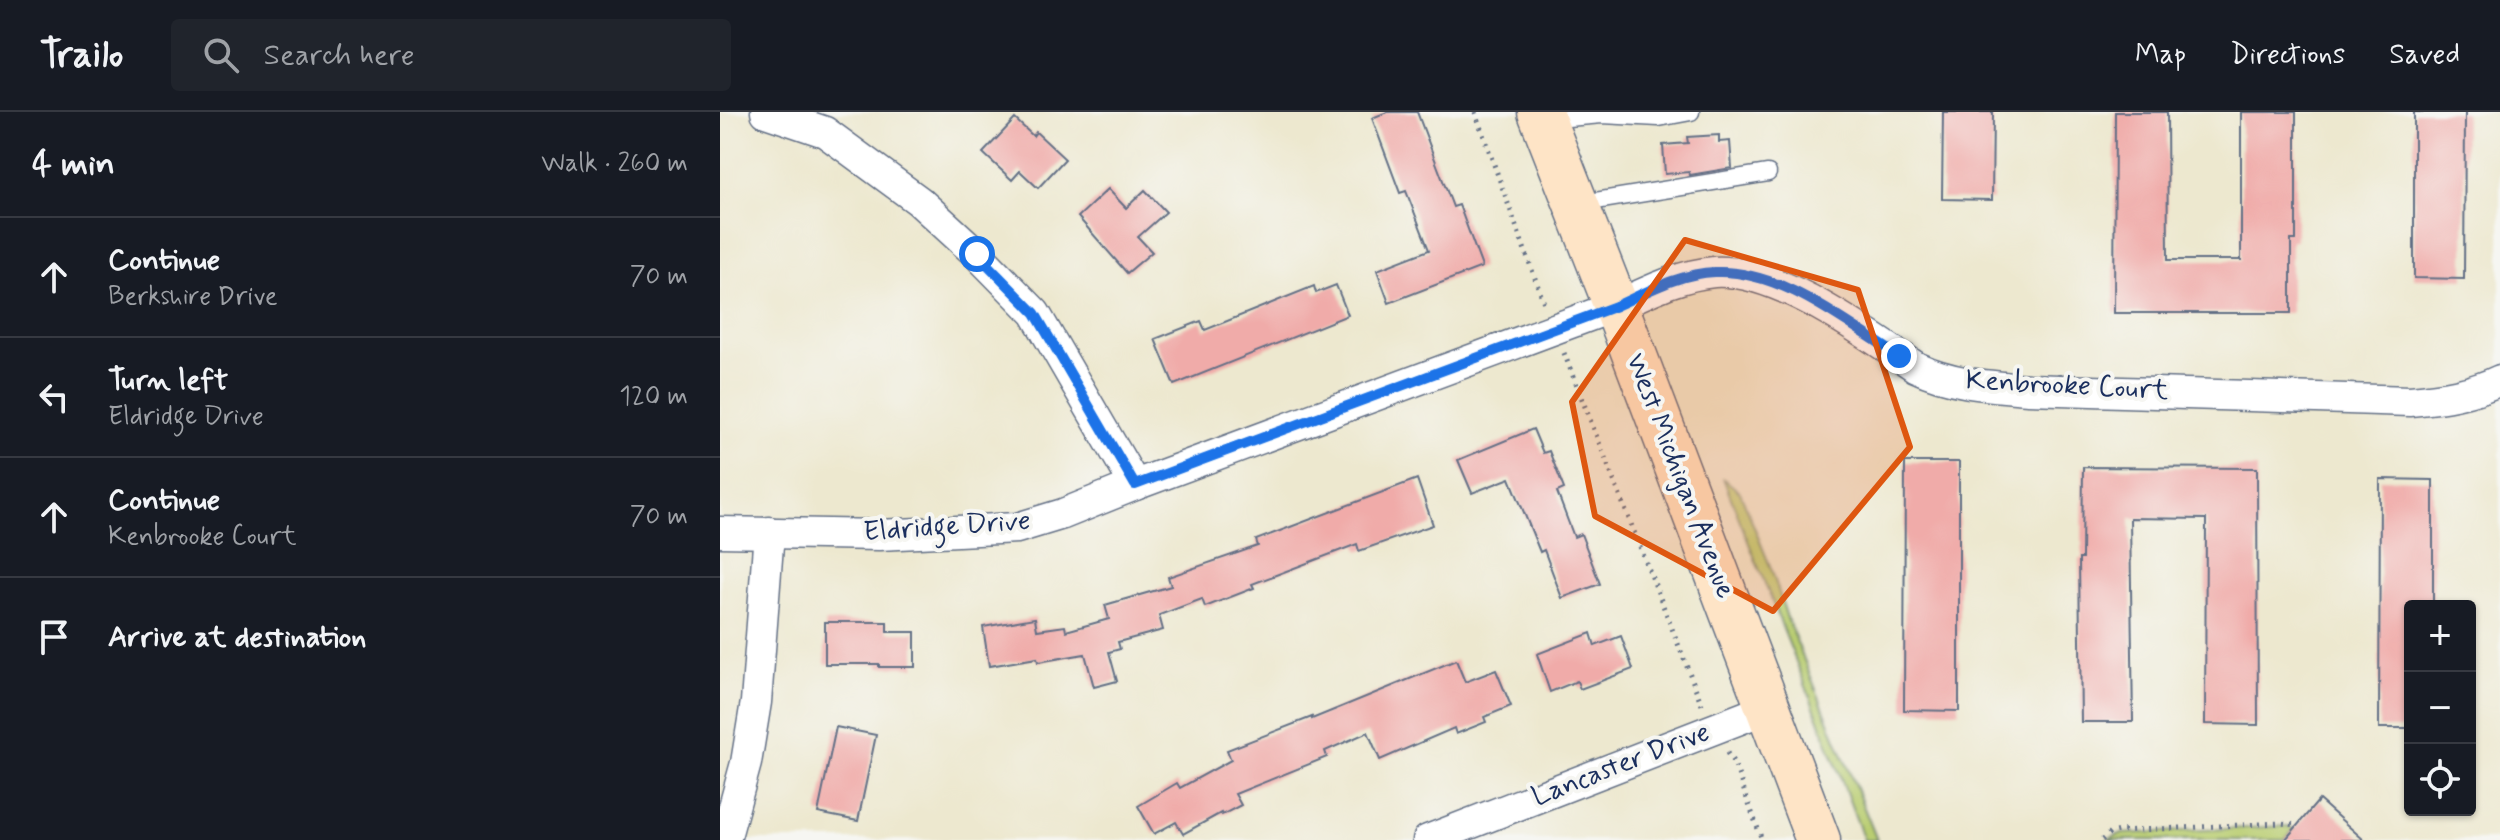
<!DOCTYPE html>
<meta charset="utf-8">
<style>
:root{--surface:#171b24;--page:#20242c;--text:#f1f3f6;--muted:#9ea1a6;--line:#363941}
body{margin:0;font-family:Mynerve,sans-serif;background:var(--page);color:var(--text)}
.controls{position:absolute;right:24px;bottom:24px;display:grid;overflow:hidden;border-radius:8px;box-shadow:0 2px 6px #0004}
.controls button{width:72px;height:72px;display:grid;place-items:center;padding:0;border:0;border-bottom:2px solid var(--line);background:var(--surface);color:var(--text);font:40px sans-serif}
.stop{position:absolute;width:24px;height:24px;margin:-18px;border:6px solid #1a73e8;border-radius:50%;background:#fff}
.stop.end{background:#1a73e8;border-color:#fff;box-shadow:0 2px 8px #0008}
.list{margin:0;padding:0;list-style:none}
h2{display:flex;justify-content:space-between;align-items:center;height:104px;margin:0;padding:0 32px;font-size:34px}
h2 small{font-size:26px;font-weight:400;color:var(--muted)}
.list li{display:grid;grid-template-columns:52px 1fr auto;gap:24px;align-items:center;box-sizing:border-box;height:120px;padding:0 32px;border-top:2px solid var(--line)}
.list b{display:block;font-size:30px;white-space:nowrap}
.list p{margin:0;font-size:26px;white-space:nowrap;color:var(--muted)}
.list em{font-size:26px;font-style:normal;color:var(--muted)}
.icon{flex:none;width:44px;height:44px;fill:none;stroke:currentColor;stroke-width:2;stroke-linecap:round;stroke-linejoin:round}
.map{position:relative;flex:none;width:1780px;height:728px;overflow:hidden}
header{display:flex;align-items:center;gap:48px;box-sizing:border-box;height:112px;padding:0 40px;background:var(--surface);border-bottom:2px solid var(--line)}
header strong{font-size:38px}
nav{display:flex;gap:44px;margin-inline-start:auto;font-size:28px}
.search{width:560px;height:72px;background:var(--page);display:flex;align-items:center;gap:20px;box-sizing:border-box;padding:0 28px;border-radius:8px;color:var(--muted);font-size:30px}
main{display:flex}
aside{flex:1;background:var(--surface)}
.map>svg:first-child{display:block}
</style>
<header>
<strong>Trailo</strong>
<div class="search"><svg class="icon" aria-label="search" viewBox="0 0 24 24"><circle cx="10" cy="10" r="6"/><path d="M15 15l6 6"/></svg>Search here</div>
<nav><a>Map</a><a>Directions</a><a>Saved</a></nav>
</header>
<main>
<aside>
<h2>4 min<small>Walk · 260 m</small></h2>
<ul class="list">
<li><svg class="icon" aria-label="ahead" viewBox="0 0 24 24"><path d="M12 20V5M6 11l6-6 6 6"/></svg><div><b>Continue</b><p>Berkshire Drive</p></div><em>70 m</em></li>
<li><svg class="icon" aria-label="left" viewBox="0 0 24 24"><path d="M17 20v-9H6M10 6l-5 5 5 5"/></svg><div><b>Turn left</b><p>Eldridge Drive</p></div><em>120 m</em></li>
<li><svg class="icon" aria-label="ahead" viewBox="0 0 24 24"><path d="M12 20V5M6 11l6-6 6 6"/></svg><div><b>Continue</b><p>Kenbrooke Court</p></div><em>70 m</em></li>
<li><svg class="icon" aria-label="arrive" viewBox="0 0 24 24"><path d="M6 21V4h12l-3 4 3 4H6"/></svg><div><b>Arrive at destination</b></div></li>
</ul>
</aside>
<div class="map">
<svg width="1780" height="728" viewBox="0 0 1780 728">
<rect width="100%" height="100%" fill="#f6f6f2"/>
<filter id="ink" filterUnits="userSpaceOnUse"><feTurbulence type="fractalNoise" baseFrequency=".0125" numOctaves="2"/><feDisplacementMap in="SourceGraphic" scale="16" xChannelSelector="R" yChannelSelector="G"/><feConvolveMatrix kernelMatrix="1 2 1 2 8 2 1 2 1" color-interpolation-filters="sRGB"/></filter>
<filter id="wash" filterUnits="userSpaceOnUse"><feTurbulence type="fractalNoise" baseFrequency=".006" numOctaves="4" result="noise"/><feDisplacementMap in="SourceGraphic" scale="32" xChannelSelector="R" yChannelSelector="G"/><feGaussianBlur stdDeviation="1.8" result="paint"/><feColorMatrix in="noise" values="0 0 0 0 0 0 0 0 0 0 0 0 0 0 0 0 0 1.4 0 .05"/><feComposite in="paint" operator="in"/></filter>
<g filter="url(#wash)">
<rect width="100%" height="100%" fill="#ede8cf"/>
<g fill="#b9cd71" stroke="#6a7e68" stroke-width="2">
<polygon points="1003,366 1020,380 1052,459 1067,506 1157,728 1144,728 1098,605"/>
<polygon points="1568,714 1574,717 1565,728 1387,728 1400,722"/>
</g>
<g id="blocks">
<g fill="#f0aba9">
<polygon points="667,0 697,0 733,95 739,93 762,155 669,191 657,158 709,138 686,79 680,81 652,6"/>
<polygon points="1223,0 1273,0 1272,88 1222,87"/>
<polygon points="1395,0 1447,0 1448,148 1521,148 1521,0 1576,0 1576,128 1571,128 1571,201 1394,201"/>
<polygon points="1694,0 1745,0 1744,167 1694,166"/>
<polygon points="295,7 313,24 316,20 345,47 318,76 300,59 292,68 263,41"/>
<polygon points="999,23 999,30 1010,29 1012,56 970,63 969,60 945,62 943,33 968,31 967,25"/>
<polygon points="388,77 406,96 425,78 446,100 418,125 432,140 407,161 358,105"/>
<polygon points="616,173 628,203 454,273 435,227 481,209 485,218 594,174 596,181"/>
<polygon points="813,317 823,341 829,339 844,377 837,380 854,425 861,422 880,472 842,486 824,438 820,440 790,366 752,381 738,348"/>
<polygon points="1185,350 1239,350 1239,599 1184,598"/>
<polygon points="1363,355 1537,356 1538,613 1485,612 1486,407 1410,406 1413,610 1361,610 1359,447 1362,447"/>
<polygon points="697,367 713,413 639,439 637,432 532,472 534,476 485,495 482,487 439,503 443,518 398,530 400,537 389,540 397,569 374,575 365,542 318,550 317,546 269,554 263,515 315,506 317,518 345,514 346,519 389,507 385,493 451,474 448,465 538,434 536,428"/>
<polygon points="1660,367 1713,368 1713,494 1690,494 1690,616 1659,616"/>
<polygon points="105,510 167,510 167,520 195,520 195,555 159,555 159,552 105,552"/>
<polygon points="871,521 875,534 901,524 913,557 860,577 857,569 830,580 817,542"/>
<polygon points="736,548 745,570 776,558 791,594 764,605 766,610 736,622 734,616 660,648 648,620 605,639 607,645 515,682 521,693 502,703 501,701 463,722 456,710 434,722 418,694 457,671 460,676 511,648 507,638 592,605 592,607"/>
<polygon points="116,615 156,623 138,709 98,701"/>
<polygon points="1599,688 1644,728 1565,728"/>
</g>
</g>
</g>
<g filter="url(#ink)">
<use href="#blocks" fill-opacity="0" stroke="#647086" stroke-width="2"/>
<g fill="none" stroke-linecap="round" stroke-linejoin="round">
<defs>
<g id="lane">
<polyline points="825,8 882,3 939,6 971,0"/>
<polyline points="857,92 1048,61"/>
</g>
<g id="street">
<polyline points="46,0 105,20 199,89 257,142 315,201 415,373"/>
<path d="M0,420L159,423L297,416L343,402L415,373L896,194C927,180 959,163 994,160C1057,156 1144,220 1196,255C1232,272 1269,274 1308,277L1690,289C1723,286 1751,282 1780,268"/>
<polyline points="5,728 26,651 36,590 49,420"/>
<polyline points="708,728 1048,596"/>
</g>
<polyline id="secondary" points="820,0 896,194 1098,728"/>
</defs>
<use href="#lane" stroke="#647086" stroke-width="19"/>
<use href="#street" stroke="#647086" stroke-width="33"/>
<use href="#secondary" stroke="#647086" stroke-width="47"/>
<g stroke="#647086" stroke-width="5" stroke-dasharray="2 6" stroke-linecap="butt">
<polyline points="755,0 824,191"/>
<polyline points="844,241 982,593"/>
<polyline points="1007,641 1014,651 1042,728"/>
<polyline points="1382,728 1390,721 1399,719 1561,711 1577,713"/>
</g>
<use href="#lane" stroke="#fff" stroke-width="16"/>
<use href="#street" stroke="#fff" stroke-width="30"/>
<use href="#secondary" stroke="#fee4c6" stroke-width="44"/>
</g>
</g>
<g fill="none" stroke-linecap="round" stroke-linejoin="round" filter="url(#ink)">
<path stroke="#1a73e8" stroke-width="10" d="M257,142L315,201L415,373L896,194C927,180 960,161 995,160C1061,157 1126,211 1179,244"/>
</g>
<path fill="#de5710" fill-opacity="0.2" stroke="#de5710" stroke-width="6" stroke-linejoin="round" d="M965,128L1138,178L1190,335L1053,499L875,404L852,290Z"/>
<g text-anchor="middle" dominant-baseline="central" stroke-width="8" stroke-linejoin="round" paint-order="stroke">
<g font-size="28" fill="#1b2f5e" stroke="#f6f6f2">
<text transform="translate(1347 274) rotate(3)">Kenbrooke Court</text>
<text transform="translate(960 364) rotate(69)">West Michigan Avenue</text>
<text transform="translate(227 415) rotate(-4)">Eldridge Drive</text>
<text transform="translate(901 653) rotate(-21)">Lancaster Drive</text>
</g>
</g>
</svg>
<div class="controls">
<button>+</button>
<button>−</button>
<button><svg class="icon" aria-label="locate" viewBox="0 0 24 24"><circle cx="12" cy="12" r="6"/><path d="M12 2v4M12 18v4M2 12h4M18 12h4"/></svg></button>
</div>
<div class="stop" style="left:257px;top:142px"></div>
<div class="stop end" style="left:1179px;top:244px"></div>
</div>
</main>
